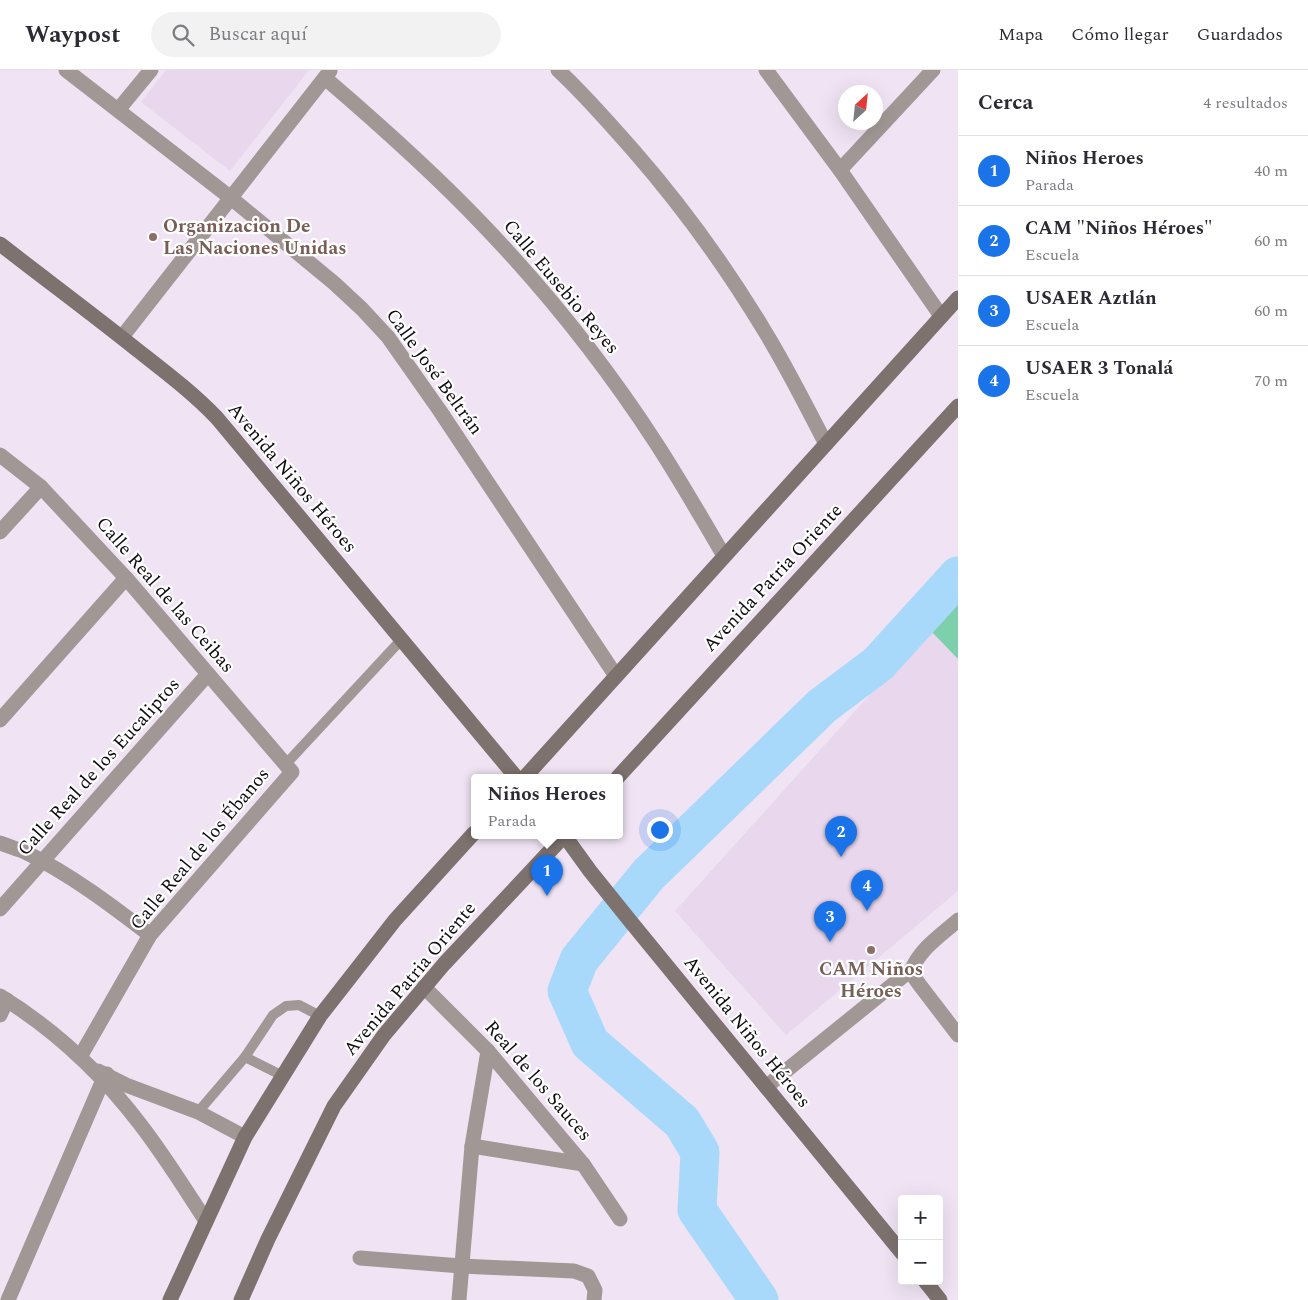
<!DOCTYPE html>
<html lang="es">
<meta charset="utf-8">
<style>
:root{--surface:#fff;--page:#f2f2f3;--text:#2b2b33;--muted:#7c7c81;--line:#e1e1e2;--accent:#1a73e8}
body{margin:0;font-family:Spectral,serif;background:var(--page);color:var(--text)}
.controls{position:absolute;right:15px;bottom:15px;display:grid;overflow:hidden;border-radius:5px;box-shadow:0 5px 20px #0002}
.controls button{width:45px;height:45px;display:grid;place-items:center;padding:0;border:0;border-bottom:1px solid var(--line);background:var(--surface);color:var(--text);font:25px sans-serif}
.compass{position:absolute;left:838px;top:15px;width:45px;height:45px;border-radius:50%;background:var(--surface);box-shadow:0 5px 20px #0002;rotate:27deg}
.you{position:absolute;left:659px;top:759px;width:18px;height:18px;margin:-12px;border:4px solid #fff;border-radius:50%;background:#1a73e8;box-shadow:0 0 0 8px #1a73e833}
.badge{display:grid;place-items:center;width:32px;height:32px;border-radius:50%;background:var(--accent);color:#fff;font-size:16px;font-weight:700}
.pin{position:absolute;translate:-50% -41px;filter:drop-shadow(0 1px 2px #0008)}
.pin::after{content:'';position:absolute;top:26px;width:18px;height:15px;background:inherit;clip-path:polygon(0 0,100% 0,50% 100%)}
.popup{position:absolute;left:471px;top:704px;width:152px;height:65px;box-sizing:border-box;display:grid;place-content:center;border-radius:5px;background:var(--surface);filter:drop-shadow(0 1px 4px #0005);font-size:16px;white-space:nowrap;color:var(--muted)}
.popup b{font-size:19px;color:var(--text)}
.popup::after{content:'';position:absolute;left:50%;top:100%;margin-left:-10px;border:10px solid transparent;border-top-color:var(--surface)}
.list{margin:0;padding:0;list-style:none}
h2{display:flex;justify-content:space-between;align-items:center;height:65px;margin:0;padding:0 20px;font-size:21px}
h2 small{font-size:16px;font-weight:400;color:var(--muted)}
.list li{display:grid;grid-template-columns:32px 1fr auto;gap:15px;align-items:center;box-sizing:border-box;height:70px;padding:0 20px;border-top:1px solid var(--line)}
.list b{display:block;font-size:19px;white-space:nowrap}
.list p{margin:0;font-size:16px;white-space:nowrap;color:var(--muted)}
.list em{font-size:16px;font-style:normal;color:var(--muted)}
.icon{flex:none;width:28px;height:28px;fill:none;stroke:currentColor;stroke-width:2;stroke-linecap:round;stroke-linejoin:round}
.map{position:relative;flex:none;width:958px;height:1230px;overflow:hidden}
header{display:flex;align-items:center;gap:30px;box-sizing:border-box;height:70px;padding:0 25px;background:var(--surface);border-bottom:1px solid var(--line)}
header strong{font-size:24px}
nav{display:flex;gap:28px;margin-inline-start:auto;font-size:18px}
.search{width:350px;height:45px;background:var(--page);display:flex;align-items:center;gap:12px;box-sizing:border-box;padding:0 18px;border-radius:28px;color:var(--muted);font-size:19px}
main{display:flex}
aside{flex:1;background:var(--surface)}
.map>svg:first-child{display:block}
</style>
<header>
<strong>Waypost</strong>
<div class="search"><svg class="icon" aria-label="search" viewBox="0 0 24 24"><circle cx="10" cy="10" r="6"/><path d="M15 15l6 6"/></svg>Buscar aquí</div>
<nav><a>Mapa</a><a>Cómo llegar</a><a>Guardados</a></nav>
</header>
<main>
<div class="map">
<svg width="958" height="1230" viewBox="0 0 958 1230">
<rect width="100%" height="100%" fill="#f0e4f4"/>
<g fill="#e8d7ed">
<polygon points="166,0 309,0 230,101 141,32"/>
<polygon points="929,559 958,589 958,821 786,965 675,841"/>
</g>
<polygon fill="#7ecfab" points="958,528 958,589 929,559"/>
<g fill="none" stroke-linecap="round" stroke-linejoin="round">
<polyline stroke="#a8d9fb" stroke-width="39" points="759,1230 697,1140 700,1082 682,1052 590,973 567,921 579,890 648,805 822,636 878,594 958,506"/>
<g stroke="#a19896" stroke-width="10">
<polyline points="286,694 401,570"/>
<polyline points="245,987 283,1006"/>
<polyline points="198,1042 245,987 273,945 286,936 299,935 320,946"/>
</g>
<g stroke="#a19896" stroke-width="15">
<polyline points="66,0 231,128 334,213 362,239 388,267 440,341 616,606"/>
<path d="M558,0C585,25 609,53 633,80C682,136 726,197 764,260C787,297 806,336 826,374"/>
<polyline points="766,0 840,100 941,246"/>
<path d="M325,8C381,56 435,104 485,157C548,223 606,296 656,373C680,410 702,448 724,486"/>
<polyline points="118,40 151,0"/>
<polyline points="840,100 933,0"/>
<polyline points="122,267 330,1"/>
<polyline points="0,385 41,417 126,508 292,702 150,865 80,987"/>
<polyline points="0,462 41,417"/>
<polyline points="0,650 126,508"/>
<path d="M0,773C8,776 17,779 25,782C70,804 111,835 150,865"/>
<polyline points="0,839 208,604"/>
<polyline points="912,899 914,907 919,914 958,965"/>
<polyline points="424,917 488,981 583,1094 620,1149"/>
<path d="M0,926C54,959 101,1003 140,1054C164,1085 185,1119 206,1151"/>
<polyline points="0,945 7,930"/>
<polyline points="98,1001 126,1015 198,1042 245,1067"/>
<path d="M766,1017L912,899C921,878 941,865 958,850"/>
<polyline points="472,1076 583,1094"/>
<polyline points="360,1188 461,1196 574,1201 588,1206 595,1220 594,1230"/>
<polyline points="8,1230 103,1010 107,1004"/>
<polyline points="459,1230 472,1076 488,981"/>
</g>
<g stroke="#7e726f" stroke-width="15">
<path d="M0,174C45,209 91,243 136,279C164,301 192,322 217,348L516,707"/>
<polyline points="525,707 958,228"/>
<polyline points="618,707 958,336"/>
<polyline points="564,765 590,801 631,852 902,1183"/>
<polyline points="925,1211 940,1230"/>
<polyline points="170,1230 245,1067 320,946 395,850 474,763"/>
<polyline points="241,1230 268,1169 334,1036 384,965 444,894 565,765"/>
</g>
</g>
<g fill="#8d6e63" stroke="#fff" stroke-width="2">
<circle cx="153" cy="167" r="5"/>
<circle cx="871" cy="880" r="5"/>
</g>
<g text-anchor="middle" dominant-baseline="central" stroke-width="4.5" stroke-linejoin="round" paint-order="stroke">
<g font-size="19" font-weight="bold" fill="#785e54" stroke="#fff" text-anchor="start">
<text x="163" y="156">Organizacion De<tspan x="163" dy="22">Las Naciones Unidas</tspan></text>
<text x="871" y="899" text-anchor="middle">CAM Niños<tspan x="871" dy="22">Héroes</tspan></text>
</g>
<g font-size="19" fill="#0e0a0f" stroke="#fff">
<text transform="translate(561 217) rotate(50)">Calle Eusebio Reyes</text>
<text transform="translate(434 302) rotate(54)">Calle José Beltrán</text>
<text transform="translate(292 408) rotate(50)">Avenida Niños Héroes</text>
<text transform="translate(773 508) rotate(-47)">Avenida Patria Oriente</text>
<text transform="translate(165 525) rotate(49)">Calle Real de las Ceibas</text>
<text transform="translate(99 697) rotate(-48)">Calle Real de los Eucaliptos</text>
<text transform="translate(200 779) rotate(-50)">Calle Real de los Ébanos</text>
<text transform="translate(410 909) rotate(-50)">Avenida Patria Oriente</text>
<text transform="translate(747 962) rotate(51)">Avenida Niños Héroes</text>
<text transform="translate(538 1011) rotate(49)">Real de los Sauces</text>
</g>
</g>
</svg>
<div class="controls">
<button>+</button>
<button>−</button>
</div>
<svg class="compass" viewBox="-18 -18 36 36"><path d="M0-13l5 13h-10z" fill="#e53935"/><path d="M0 13l5-13h-10z" fill="#7c7c81"/></svg>
<div class="you"></div>
<div class="pin badge" style="left:547px;top:826px">1</div>
<div class="popup"><b>Niños Heroes</b>Parada</div>
<div class="pin badge" style="left:841px;top:787px">2</div>
<div class="pin badge" style="left:830px;top:872px">3</div>
<div class="pin badge" style="left:867px;top:841px">4</div>
</div>
<aside>
<h2>Cerca<small>4 resultados</small></h2>
<ul class="list">
<li><span class="badge">1</span><div><b>Niños Heroes</b><p>Parada</p></div><em>40 m</em></li>
<li><span class="badge">2</span><div><b>CAM &quot;Niños Héroes&quot;</b><p>Escuela</p></div><em>60 m</em></li>
<li><span class="badge">3</span><div><b>USAER Aztlán</b><p>Escuela</p></div><em>60 m</em></li>
<li><span class="badge">4</span><div><b>USAER 3 Tonalá</b><p>Escuela</p></div><em>70 m</em></li>
</ul>
</aside>
</main>
